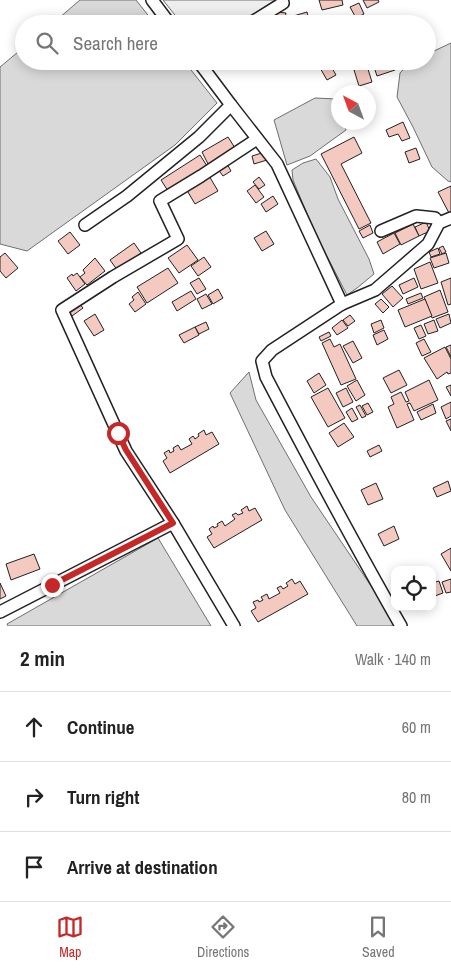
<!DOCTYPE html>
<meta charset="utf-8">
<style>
:root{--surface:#fff;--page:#f2f2f2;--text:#222;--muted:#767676;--line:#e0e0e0;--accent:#c62828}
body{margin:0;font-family:"Archivo Narrow",sans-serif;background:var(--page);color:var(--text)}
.controls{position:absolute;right:15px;bottom:15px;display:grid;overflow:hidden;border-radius:10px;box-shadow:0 2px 12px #0003}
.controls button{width:45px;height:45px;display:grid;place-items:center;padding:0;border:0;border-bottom:1px solid var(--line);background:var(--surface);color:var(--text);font:25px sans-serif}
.compass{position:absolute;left:331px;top:85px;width:45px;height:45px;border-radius:50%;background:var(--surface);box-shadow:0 2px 12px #0003;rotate:319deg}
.stop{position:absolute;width:15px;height:15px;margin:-11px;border:4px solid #c62828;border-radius:50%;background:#fff}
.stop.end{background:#c62828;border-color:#fff;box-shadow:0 1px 5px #0008}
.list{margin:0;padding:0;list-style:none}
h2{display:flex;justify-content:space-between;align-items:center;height:65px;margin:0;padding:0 20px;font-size:21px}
h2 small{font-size:16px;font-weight:400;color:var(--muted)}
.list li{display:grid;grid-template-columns:32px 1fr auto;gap:15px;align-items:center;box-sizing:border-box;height:70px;padding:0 20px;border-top:1px solid var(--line)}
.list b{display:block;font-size:19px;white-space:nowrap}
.list em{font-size:16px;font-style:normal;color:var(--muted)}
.icon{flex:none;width:28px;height:28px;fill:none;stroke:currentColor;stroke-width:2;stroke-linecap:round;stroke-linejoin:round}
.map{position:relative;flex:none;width:451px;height:626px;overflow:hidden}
.search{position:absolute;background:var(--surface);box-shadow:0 2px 12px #0003;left:15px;right:15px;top:15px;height:55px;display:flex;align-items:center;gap:12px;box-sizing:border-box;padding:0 18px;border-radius:28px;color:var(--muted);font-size:19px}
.sheet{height:275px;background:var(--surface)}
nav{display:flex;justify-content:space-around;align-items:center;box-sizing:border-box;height:70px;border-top:1px solid var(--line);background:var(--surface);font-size:14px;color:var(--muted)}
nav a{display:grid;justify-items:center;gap:2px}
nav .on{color:var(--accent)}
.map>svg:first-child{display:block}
</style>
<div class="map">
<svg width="451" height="626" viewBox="0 0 451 626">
<rect width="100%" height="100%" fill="#fff"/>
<polygon fill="#eee" stroke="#6f6f6f" points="163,0 275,0 238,24 182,24"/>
<g fill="#d9d9d9" stroke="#6f6f6f">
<polygon points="80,0 136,0 155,24 52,24"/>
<polygon points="451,43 451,182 448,181 432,167 413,127 397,97 400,73 411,61 427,61 427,53 434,51"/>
<polygon points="24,47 24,61 184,61 217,103 175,145 27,251 0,244 0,67"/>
<polygon points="315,98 336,99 338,106 338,122 344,123 346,130 310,156 287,165 274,120"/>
<polygon points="316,159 330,177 338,199 369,259 374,274 357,288 347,295 315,233 293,180 292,170 303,163"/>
<polygon points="249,372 256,400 311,497 396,623 391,626 357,626 285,510 230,393"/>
<polygon points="158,538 211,626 8,626 7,624"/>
</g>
<g fill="#f3c9c0" stroke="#222">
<polygon points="319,0 342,0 343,5 322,10"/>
<polygon points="363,0 378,0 379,2 367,8"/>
<polygon points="359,3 364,14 356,18 350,7"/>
<polygon points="277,12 286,13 285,18 276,16"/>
<polygon points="307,12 310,24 292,24 290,17"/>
<polygon points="323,17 324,24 312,24 311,20"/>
<polygon points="316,61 328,61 336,75 327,80"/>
<polygon points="390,61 392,61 395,70 377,76 374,67"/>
<polygon points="367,66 372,82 359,86 354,70"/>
<polygon points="403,122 410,138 402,141 398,134 389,137 386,130"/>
<polygon points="228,137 235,148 208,164 202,152"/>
<polygon points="354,137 362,153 341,164 371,223 359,229 321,154"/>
<polygon points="416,148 420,159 409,163 405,152"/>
<polygon points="265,152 267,160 254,164 252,156"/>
<polygon points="200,155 207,166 168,191 161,180"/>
<polygon points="226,162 231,171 223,176 217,168"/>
<polygon points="208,174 218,191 195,204 185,187"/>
<polygon points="259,177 265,185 259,189 253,182"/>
<polygon points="255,185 264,197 256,203 247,191"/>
<polygon points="451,186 451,212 449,213 438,192"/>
<polygon points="273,196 278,204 266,212 261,204"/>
<polygon points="426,222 430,231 419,236 415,227"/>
<polygon points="413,224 419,236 401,245 395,233"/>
<polygon points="370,225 373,233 363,238 359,231"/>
<polygon points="266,231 274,244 262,251 254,238"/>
<polygon points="70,232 80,245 68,254 58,241"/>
<polygon points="394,233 400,244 383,254 377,242"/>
<polygon points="134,243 141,253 118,271 110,260"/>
<polygon points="187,245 198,260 179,273 168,258"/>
<polygon points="443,246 446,252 442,254 439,248"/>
<polygon points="438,248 440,254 431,257 429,252"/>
<polygon points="5,253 18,268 6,278 0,271 0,257"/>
<polygon points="446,253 449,263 434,268 430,258"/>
<polygon points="204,257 211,267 198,276 191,266"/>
<polygon points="95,258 105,271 87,285 80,277 85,273 83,270"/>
<polygon points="430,262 438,283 421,289 414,269"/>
<polygon points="168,268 178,283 147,303 137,287"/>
<polygon points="77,273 85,284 76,291 67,278 72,274 73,276"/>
<polygon points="199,278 206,289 197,294 190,283"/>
<polygon points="414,278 418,287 403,294 399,285"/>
<polygon points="451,278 451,304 448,305 441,282"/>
<polygon points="392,286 403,298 393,307 382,294"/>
<polygon points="218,289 223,298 213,304 208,295"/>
<polygon points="440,290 448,312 432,318 424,297"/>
<polygon points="191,291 196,299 177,311 172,302"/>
<polygon points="138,292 146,304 135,312 129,304 134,300 132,297"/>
<polygon points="421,293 423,298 408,304 406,299"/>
<polygon points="206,294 212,304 202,309 197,299"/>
<polygon points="381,299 389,307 383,313 375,304"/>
<polygon points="425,299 432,316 405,327 398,310"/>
<polygon points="78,302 83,308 72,316 68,311"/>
<polygon points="95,314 104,330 94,336 84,321"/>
<polygon points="449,314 451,323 440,328 436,319"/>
<polygon points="350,315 355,321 348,326 343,320"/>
<polygon points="342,320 348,328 337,335 332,328"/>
<polygon points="381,320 384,328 374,333 371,324"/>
<polygon points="434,320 438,331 428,334 424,324"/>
<polygon points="206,322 209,329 199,334 195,327"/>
<polygon points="421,325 426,336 419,339 414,328"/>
<polygon points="195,327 199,335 184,343 179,335"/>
<polygon points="384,330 388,339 377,345 373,335"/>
<polygon points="329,332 331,336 321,341 319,337"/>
<polygon points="330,339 334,347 340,344 356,379 341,385 322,343"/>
<polygon points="424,339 431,352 422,356 416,343"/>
<polygon points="353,341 362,358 353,363 343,346"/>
<polygon points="451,345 451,357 446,347"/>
<polygon points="445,347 451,359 451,373 448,374 447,372 437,379 424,358"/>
<polygon points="399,370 407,385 391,393 383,378"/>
<polygon points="319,373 326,385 314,393 307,381"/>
<polygon points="357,380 365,395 356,401 347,386"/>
<polygon points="429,380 438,400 414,411 410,403 407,404 414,420 397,428 388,407 394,404 391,397 401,392 406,402 409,401 405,392"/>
<polygon points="451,385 451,396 446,387"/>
<polygon points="328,388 345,418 328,427 311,397"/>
<polygon points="346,388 353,402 343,407 336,393"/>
<polygon points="451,402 451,416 446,419 441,407"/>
<polygon points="368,403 373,412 367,415 362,406"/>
<polygon points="433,404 436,413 421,420 417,412"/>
<polygon points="360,405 366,416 362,418 356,407"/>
<polygon points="352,408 358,419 352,422 346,412"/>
<polygon points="451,419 451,431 446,421"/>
<polygon points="344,423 354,437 338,447 329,433"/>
<polygon points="204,430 206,435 212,432 219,444 170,473 163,461 167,458 164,453 169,450 170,453 174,451 173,448 178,445 181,450 192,444 189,439 193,436 195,439 199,436 198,434"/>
<polygon points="379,445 382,451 370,457 367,451"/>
<polygon points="448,481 451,491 437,497 433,488"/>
<polygon points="376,483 383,499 368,505 361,490"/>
<polygon points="247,506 249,511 255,508 262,520 214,548 207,537 212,534 209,529 213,526 214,528 218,526 217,524 222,521 225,526 235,519 232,515 236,513 238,515 243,513 241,510"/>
<polygon points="394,526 399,539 384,546 378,534"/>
<polygon points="451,548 451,571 441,554"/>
<polygon points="34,554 40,569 11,580 6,564"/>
<polygon points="292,579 295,584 300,581 308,594 258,622 251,611 256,608 253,602 258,600 259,602 263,600 261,597 267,594 269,599 280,593 277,588 281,586 283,589 288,586 286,583"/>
<polygon points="451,579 451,592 446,593 442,582"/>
<polygon points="439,581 443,593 432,597 432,583"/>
<polygon points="0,583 6,596 0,599"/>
</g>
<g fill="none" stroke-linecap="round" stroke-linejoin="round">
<defs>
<g id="minor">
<polyline points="152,0 170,24"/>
<polyline points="249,24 283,3 282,0"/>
<polyline points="231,105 277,164 342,304"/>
<polyline points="85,225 127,196 199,137 231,105 198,61"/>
<polyline points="381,231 416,216 435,218 439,223"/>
<polyline points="173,523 126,451 62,310 113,277 178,239 160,201 201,176 257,139"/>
<polyline points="0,612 173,523 234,626"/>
<path d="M401,626C354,544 310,461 266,377L262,361L272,350L342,304L375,290L428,244L439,223L451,218"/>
</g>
</defs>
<use href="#minor" stroke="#222" stroke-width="14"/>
<use href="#minor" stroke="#fff" stroke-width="11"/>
</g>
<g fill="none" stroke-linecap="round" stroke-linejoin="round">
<polyline stroke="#c62828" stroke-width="6" points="52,585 173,523 126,450 118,433"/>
</g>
</svg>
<div class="controls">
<button><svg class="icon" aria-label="locate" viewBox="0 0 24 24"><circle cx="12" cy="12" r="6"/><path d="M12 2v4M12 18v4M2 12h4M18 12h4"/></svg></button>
</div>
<svg class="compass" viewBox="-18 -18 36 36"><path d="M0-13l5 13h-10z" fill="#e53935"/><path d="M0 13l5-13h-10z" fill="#767676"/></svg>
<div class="stop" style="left:118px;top:433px"></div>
<div class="stop end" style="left:52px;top:585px"></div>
<div class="search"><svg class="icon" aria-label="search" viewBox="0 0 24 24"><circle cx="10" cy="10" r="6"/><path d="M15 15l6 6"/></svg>Search here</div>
</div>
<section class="sheet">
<h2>2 min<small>Walk · 140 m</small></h2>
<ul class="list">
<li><svg class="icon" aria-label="ahead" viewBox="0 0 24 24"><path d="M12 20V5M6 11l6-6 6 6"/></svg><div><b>Continue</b></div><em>60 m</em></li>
<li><svg class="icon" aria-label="right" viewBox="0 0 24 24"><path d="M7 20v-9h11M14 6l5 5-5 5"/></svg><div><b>Turn right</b></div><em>80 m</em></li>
<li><svg class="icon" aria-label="arrive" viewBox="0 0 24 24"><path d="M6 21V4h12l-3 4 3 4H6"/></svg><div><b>Arrive at destination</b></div></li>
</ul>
</section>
<nav>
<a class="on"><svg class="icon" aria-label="map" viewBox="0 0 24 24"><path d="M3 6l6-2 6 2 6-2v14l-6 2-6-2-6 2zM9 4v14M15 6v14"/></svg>Map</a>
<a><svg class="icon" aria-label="directions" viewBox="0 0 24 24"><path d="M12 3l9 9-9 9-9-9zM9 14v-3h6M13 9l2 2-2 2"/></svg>Directions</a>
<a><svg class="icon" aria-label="saved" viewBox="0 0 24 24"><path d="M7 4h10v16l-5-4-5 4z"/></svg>Saved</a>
</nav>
